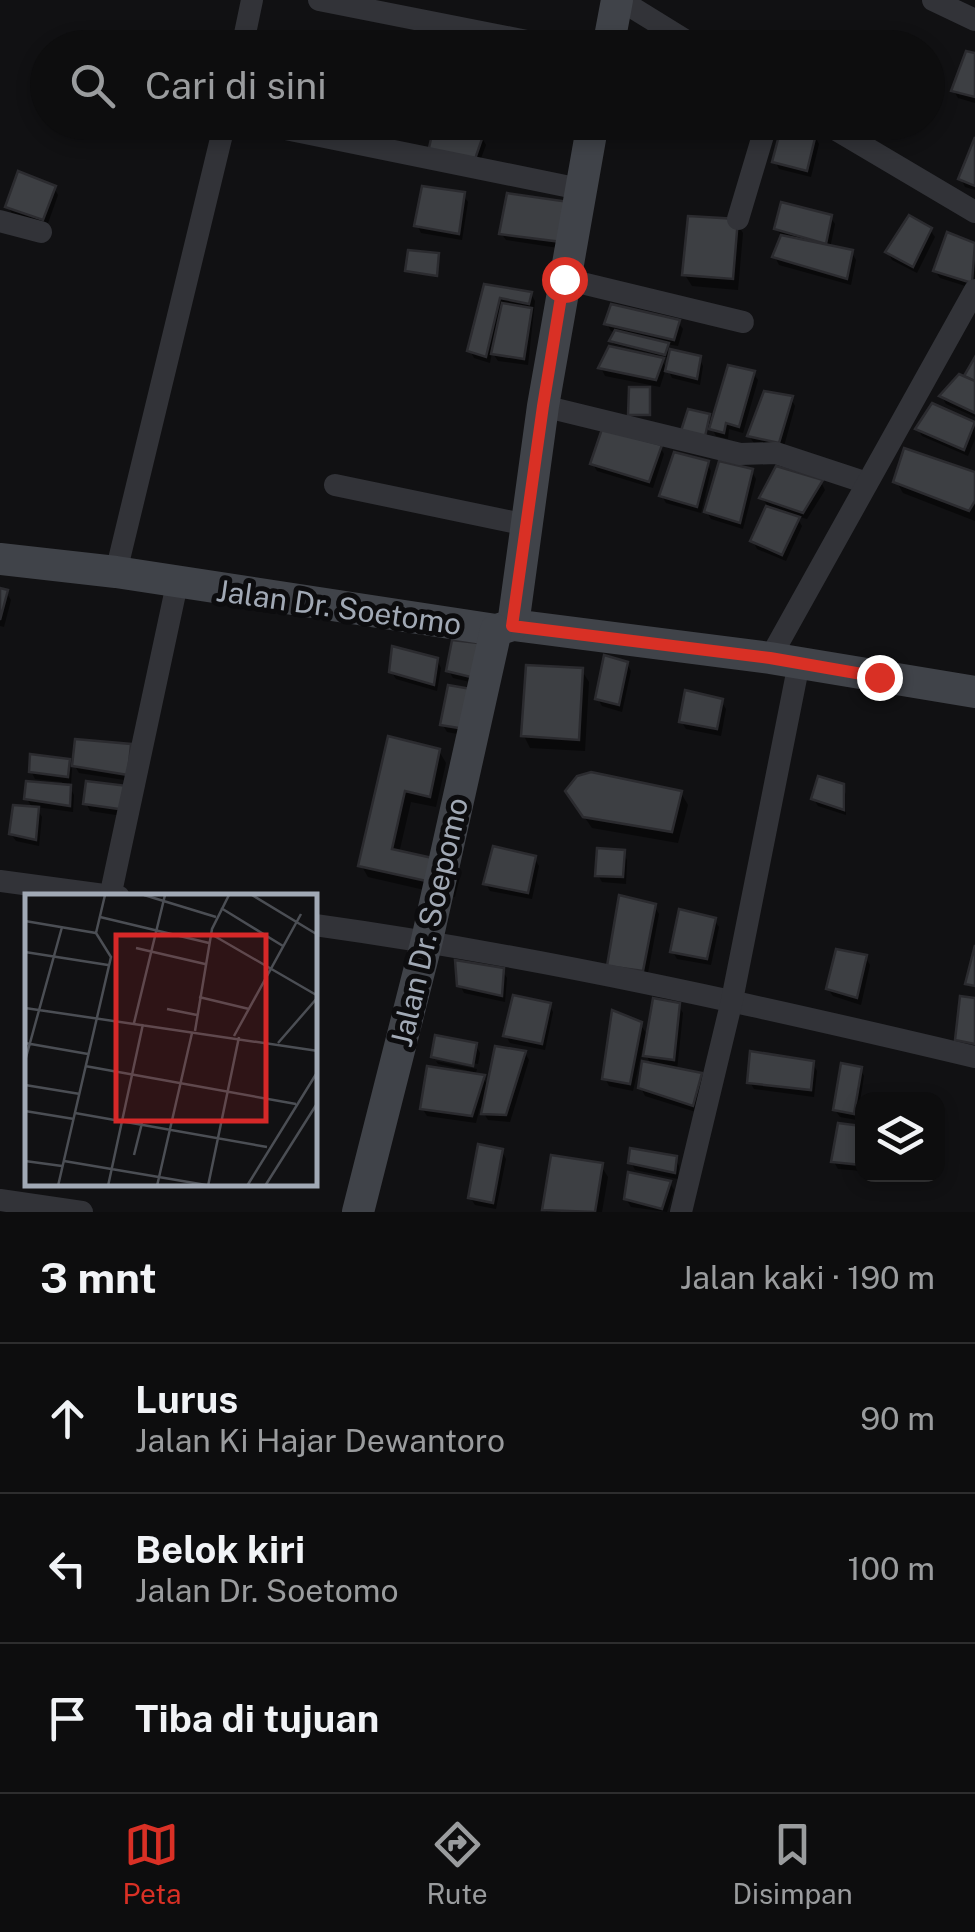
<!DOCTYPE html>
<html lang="id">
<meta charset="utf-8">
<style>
:root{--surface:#0d0d0e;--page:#1b1b1c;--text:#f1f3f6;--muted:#9a9c9e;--line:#2d2d2e;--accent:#d93025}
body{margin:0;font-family:"Public Sans",sans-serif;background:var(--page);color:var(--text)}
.controls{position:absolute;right:30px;bottom:30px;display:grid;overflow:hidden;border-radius:20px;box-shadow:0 5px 15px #0003}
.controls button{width:90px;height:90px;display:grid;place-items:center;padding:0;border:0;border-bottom:2px solid var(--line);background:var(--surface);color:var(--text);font:50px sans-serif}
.stop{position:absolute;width:30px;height:30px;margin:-22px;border:8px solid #d93025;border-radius:50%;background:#fff}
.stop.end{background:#d93025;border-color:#fff;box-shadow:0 2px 10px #0008}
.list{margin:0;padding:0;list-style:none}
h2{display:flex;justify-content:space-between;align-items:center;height:130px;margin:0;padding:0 40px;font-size:42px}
h2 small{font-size:32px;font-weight:400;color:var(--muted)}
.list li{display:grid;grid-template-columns:65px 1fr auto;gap:30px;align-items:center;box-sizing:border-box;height:150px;padding:0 40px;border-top:2px solid var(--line)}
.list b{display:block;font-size:38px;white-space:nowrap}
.list p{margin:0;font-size:32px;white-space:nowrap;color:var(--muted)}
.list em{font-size:32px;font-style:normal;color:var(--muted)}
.icon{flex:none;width:55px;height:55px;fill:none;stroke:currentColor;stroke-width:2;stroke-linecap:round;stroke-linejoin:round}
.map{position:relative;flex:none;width:975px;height:1212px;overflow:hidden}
.search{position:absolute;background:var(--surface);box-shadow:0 5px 15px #0003;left:30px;right:30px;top:30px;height:110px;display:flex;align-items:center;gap:25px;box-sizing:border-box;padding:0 35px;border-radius:55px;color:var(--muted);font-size:38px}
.sheet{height:580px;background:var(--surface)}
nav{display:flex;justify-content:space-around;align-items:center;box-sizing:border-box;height:140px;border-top:2px solid var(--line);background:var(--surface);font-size:28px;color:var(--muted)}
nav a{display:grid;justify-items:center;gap:5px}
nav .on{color:var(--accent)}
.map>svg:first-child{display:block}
</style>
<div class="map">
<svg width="975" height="1212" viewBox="0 0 975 1212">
<rect width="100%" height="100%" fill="#111113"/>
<g fill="#0007">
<polygon points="975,56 975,103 958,98 954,91"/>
<polygon points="436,129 482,138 486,145 477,169"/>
<polygon points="815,136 819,144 811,177 779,169 775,161"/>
<polygon points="975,144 975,190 965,187 961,179"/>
<polygon points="54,188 58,195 47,226 12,214 8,206"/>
<polygon points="463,195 468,202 462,240 421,233 417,225"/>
<polygon points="509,196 565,249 506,240 501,233"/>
<polygon points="830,217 835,224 830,248 852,253 856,260 851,285 779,265 775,257 783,237 776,229"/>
<polygon points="736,222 743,233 738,290 692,286 685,275"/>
<polygon points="930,230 935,237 917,273 892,260 888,252"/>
<polygon points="949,235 975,245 975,289 940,278 935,271"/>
<polygon points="438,255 438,278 407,270"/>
<polygon points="486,287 531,294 535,301 528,365 498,361 492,352 490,363 474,358 470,350"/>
<polygon points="678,322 683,329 678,346 666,344 668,351 699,358 703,366 700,385 672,378 668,370 670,358 659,355 666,368 660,387 605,376 601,368 653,358 654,354 613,344 616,333 611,331 607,324"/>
<polygon points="975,362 975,417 946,404 942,397 965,380"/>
<polygon points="753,373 758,380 743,433 729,429 728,439 716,436 709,423 705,443 684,437 708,416 713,425"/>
<polygon points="791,399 795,406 783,450 754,443 749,436"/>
<polygon points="974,424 975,439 968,456 922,436 918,429"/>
<polygon points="660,447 664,454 653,488 597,471 593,464"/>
<polygon points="707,463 711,471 701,513 666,503 662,496"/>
<polygon points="752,472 756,479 743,529 711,519 707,512"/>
<polygon points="975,474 975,521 903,493 896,481"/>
<polygon points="821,482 825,490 807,519 796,516 802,526 786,561 757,549 753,541 768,506 762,498"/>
<polygon points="0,591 6,592 11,600 4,627 0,626"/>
<polygon points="454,642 483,685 453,678 449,671"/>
<polygon points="437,660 441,668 437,691 396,679 391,671"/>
<polygon points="627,664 631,671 622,712 602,706 598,699"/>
<polygon points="582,671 589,682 585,751 530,748 524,736"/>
<polygon points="450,688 474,737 447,732 443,725"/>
<polygon points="721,701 726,709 721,736 686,729 682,722"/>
<polygon points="389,739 439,751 446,763 436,807 411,802 399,853 453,865 460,877 455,897 368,877 361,865"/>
<polygon points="129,746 131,781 79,773 75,766"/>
<polygon points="68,761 72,769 71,784 68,783 74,795 73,812 36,807 42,817 39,846 16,841 11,834 33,809 27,799 61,787 62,782 35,779 31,771"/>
<polygon points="842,786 846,794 846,815 818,806 814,799"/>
<polygon points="126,788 129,817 90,811 86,803"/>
<polygon points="681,793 688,805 678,843 592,828 575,803"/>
<polygon points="623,852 627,860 626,884 602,882 598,875"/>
<polygon points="534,858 539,866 532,899 490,891 486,884"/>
<polygon points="654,906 659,914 647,978 614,973"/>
<polygon points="714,920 719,927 711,965 677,959 673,952"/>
<polygon points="865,957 870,965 861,1005 833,996 828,989"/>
<polygon points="502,970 507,978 505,1002 464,993 460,985"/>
<polygon points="549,1005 553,1012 545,1050 510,1043 506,1036"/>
<polygon points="678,1005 683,1013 677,1070 701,1075 705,1082 696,1112 645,1096 641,1088 652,1066 646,1055"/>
<polygon points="640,1024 646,1033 633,1091 609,1086 605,1078"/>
<polygon points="437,1038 476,1046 480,1053 478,1064 435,1056 435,1060 433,1057"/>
<polygon points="525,1053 529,1060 510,1122 488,1120 480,1107 476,1123 427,1116 422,1108 470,1075 470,1071 438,1064 436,1061 477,1069 475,1076 483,1077 489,1088"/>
<polygon points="813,1064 817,1071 814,1097 754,1089 750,1082"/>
<polygon points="860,1069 864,1076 857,1120 840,1117 835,1110"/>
<polygon points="840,1126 862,1128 862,1171 838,1169 834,1162"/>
<polygon points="502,1151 506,1159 496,1209 475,1205 470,1197"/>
<polygon points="675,1158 679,1166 678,1179 635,1170 631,1162"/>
<polygon points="601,1166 608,1177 602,1212 546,1212 545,1209"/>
<polygon points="670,1183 674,1190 667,1212 631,1207 626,1199"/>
</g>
<g fill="#3d3f43" stroke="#2b2b2f" stroke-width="2.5">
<polygon points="966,51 975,53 975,97 951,91"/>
<polygon points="782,124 816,134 807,171 772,162"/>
<polygon points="434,126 483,136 474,162 428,152"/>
<polygon points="975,137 975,186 958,179"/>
<polygon points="18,171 56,186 43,220 5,207"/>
<polygon points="422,186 465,192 459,234 414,226"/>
<polygon points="507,193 569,202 562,242 499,234"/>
<polygon points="781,202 832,215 826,244 774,229"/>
<polygon points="909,215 932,228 913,267 885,252"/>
<polygon points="688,216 738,219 733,279 682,275"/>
<polygon points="947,232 975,243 972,283 933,271"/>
<polygon points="781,235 853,250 847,279 772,257"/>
<polygon points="408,250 439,253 437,276 405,271"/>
<polygon points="484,284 532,292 529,304 500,298 486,357 467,351"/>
<polygon points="502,303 532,308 524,359 491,354"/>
<polygon points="611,304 680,320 674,340 604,324"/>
<polygon points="615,330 669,343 665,355 609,341"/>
<polygon points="609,346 664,358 656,380 598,368"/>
<polygon points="670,349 701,356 697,379 665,371"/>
<polygon points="975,357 975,381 964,376"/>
<polygon points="728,365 755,371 739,427 726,423 724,433 709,429"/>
<polygon points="959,374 975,381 975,413 939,396"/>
<polygon points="629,387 650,387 650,415 628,415"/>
<polygon points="764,391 793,396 779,443 747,436"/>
<polygon points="932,403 975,422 964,450 915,429"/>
<polygon points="688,409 710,414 704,441 680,434"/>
<polygon points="602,429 662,445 649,482 590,464"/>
<polygon points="904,448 975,472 975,501 969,511 893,482"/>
<polygon points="674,452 709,461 697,507 659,496"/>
<polygon points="719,461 753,469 740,523 704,512"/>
<polygon points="776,466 823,480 803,513 759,498"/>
<polygon points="766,506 800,517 782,555 750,541"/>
<polygon points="0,588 8,590 0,620"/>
<polygon points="452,640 487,644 479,679 446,671"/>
<polygon points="392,646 438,658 434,685 389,672"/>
<polygon points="604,655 628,662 619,705 595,699"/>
<polygon points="526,665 583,668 579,740 521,736"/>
<polygon points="448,685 477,690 471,730 440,725"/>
<polygon points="685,690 723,699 717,729 679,722"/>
<polygon points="388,736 440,749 430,797 405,791 392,849 455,863 449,886 358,866"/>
<polygon points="75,739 131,744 128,775 72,766"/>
<polygon points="30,754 70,759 68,777 29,772"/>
<polygon points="591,772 682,791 672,832 583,817 565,791 577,776"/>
<polygon points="818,776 844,784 844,810 811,799"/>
<polygon points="26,781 71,785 70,806 24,799"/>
<polygon points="86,781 128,786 126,810 83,804"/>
<polygon points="13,805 39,807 36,840 9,834"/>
<polygon points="493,846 536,856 528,893 483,884"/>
<polygon points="597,848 625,850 623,877 595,876"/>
<polygon points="619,895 656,904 643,971 607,966"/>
<polygon points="679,909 716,918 707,959 670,952"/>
<polygon points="975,945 975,986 965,984"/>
<polygon points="836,949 867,955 857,998 826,989"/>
<polygon points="455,960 504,968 502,996 457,986"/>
<polygon points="513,995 551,1003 542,1044 503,1036"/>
<polygon points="960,996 975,998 975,1044 955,1040"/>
<polygon points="653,998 680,1003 674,1060 643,1056"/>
<polygon points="612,1010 642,1022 630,1084 602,1079"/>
<polygon points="435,1035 477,1043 473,1066 431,1057"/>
<polygon points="495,1046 526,1051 506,1115 481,1114"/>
<polygon points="750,1051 814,1061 811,1090 747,1083"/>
<polygon points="642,1061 702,1073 693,1106 638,1088"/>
<polygon points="841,1063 862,1067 854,1114 833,1110"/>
<polygon points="427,1066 485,1075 472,1116 420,1109"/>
<polygon points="838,1123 862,1126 862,1165 831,1162"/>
<polygon points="478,1144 503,1149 493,1203 468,1198"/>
<polygon points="630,1148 677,1156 675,1173 628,1163"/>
<polygon points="551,1155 603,1163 595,1212 542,1210"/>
<polygon points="628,1172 671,1181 662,1209 624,1199"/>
</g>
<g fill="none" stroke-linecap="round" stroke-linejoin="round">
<g stroke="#323338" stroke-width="22">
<polyline points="319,0 562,48"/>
<polyline points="620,0 698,48"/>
<polyline points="933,0 975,20"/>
<polyline points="242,48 252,0"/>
<polyline points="252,122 580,189"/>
<polyline points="823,122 975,212"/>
<polyline points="738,219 767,122"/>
<polyline points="0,221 41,232"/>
<polyline points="565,279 743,322"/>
<polyline points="543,406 740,454 776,453 867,483"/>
<polyline points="335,485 527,525"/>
<polyline points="116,572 225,122"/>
<polyline points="770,658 975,290"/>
<polyline points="0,881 119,897"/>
<polyline points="110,897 177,584"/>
<path d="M315,925C537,956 756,1005 975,1057"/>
<polyline points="0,1200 82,1212"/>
<polyline points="681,1212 732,1000 799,663"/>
</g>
<g stroke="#404349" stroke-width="32">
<polyline points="608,48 617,0"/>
<polyline points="0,559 116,572 496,630 513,625 770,658 975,692"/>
<polyline points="513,625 543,406 593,122"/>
<polyline points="358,1212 427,940 496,630"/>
</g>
</g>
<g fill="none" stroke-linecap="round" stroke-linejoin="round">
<polyline stroke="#d93025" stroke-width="12" points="564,279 543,406 512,626 770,658 879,677"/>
</g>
<g text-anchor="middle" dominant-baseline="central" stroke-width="10" stroke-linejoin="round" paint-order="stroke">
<g font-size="30" fill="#a1a9b5" stroke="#0c0c0e">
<text transform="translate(339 607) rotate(8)">Jalan Dr. Soetomo</text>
<text transform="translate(429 922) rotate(-77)">Jalan Dr. Soepomo</text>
</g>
</g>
<g transform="translate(25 894)">
<rect width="292" height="292" fill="#111113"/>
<path fill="none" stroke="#4b4e54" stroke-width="2.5" d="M119,1L191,23M227,1L293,41M196,14L258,52M75,23L184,49M0,27L71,39L80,1M186,40L293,102M111,54L180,70M0,58L83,71M174,103L224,115M0,114L293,157M142,115L172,121M109,129L140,1M170,137L187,35L204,1M209,142L276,20M0,149L63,160M253,149L293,103M0,167L37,33M60,172L271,210M0,191L55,200M0,217L49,225M50,219L242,253M109,261L117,229M0,267L37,272M39,267L187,292M33,292L86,63L71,39M83,292L118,130M132,292L167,139M183,292L214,143M222,292L293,177M240,292L293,208"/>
<path fill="#d62828" fill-opacity="0.15" stroke="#d62828" stroke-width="5" d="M91,41H241V227H91Z"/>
<rect width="292" height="292" fill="none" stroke="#a1a9b5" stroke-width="5"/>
</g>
</svg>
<div class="controls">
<button><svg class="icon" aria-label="layers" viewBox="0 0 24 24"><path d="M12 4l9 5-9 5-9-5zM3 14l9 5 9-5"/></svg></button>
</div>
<div class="stop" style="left:564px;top:279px"></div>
<div class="stop end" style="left:879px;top:677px"></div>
<div class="search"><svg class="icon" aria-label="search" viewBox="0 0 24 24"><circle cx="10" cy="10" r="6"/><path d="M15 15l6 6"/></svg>Cari di sini</div>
</div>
<section class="sheet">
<h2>3 mnt<small>Jalan kaki · 190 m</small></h2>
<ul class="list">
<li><svg class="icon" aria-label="ahead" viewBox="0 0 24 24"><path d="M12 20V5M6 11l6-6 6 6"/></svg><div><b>Lurus</b><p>Jalan Ki Hajar Dewantoro</p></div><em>90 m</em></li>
<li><svg class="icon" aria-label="left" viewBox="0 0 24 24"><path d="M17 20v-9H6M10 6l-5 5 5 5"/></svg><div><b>Belok kiri</b><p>Jalan Dr. Soetomo</p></div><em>100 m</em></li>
<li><svg class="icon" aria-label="arrive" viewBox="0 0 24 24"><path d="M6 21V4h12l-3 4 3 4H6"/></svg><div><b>Tiba di tujuan</b></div></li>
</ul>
</section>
<nav>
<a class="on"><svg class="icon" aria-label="map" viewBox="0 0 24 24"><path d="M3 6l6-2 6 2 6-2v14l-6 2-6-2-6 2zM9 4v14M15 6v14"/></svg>Peta</a>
<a><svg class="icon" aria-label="directions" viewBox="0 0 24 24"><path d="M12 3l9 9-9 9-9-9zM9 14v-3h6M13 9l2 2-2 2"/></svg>Rute</a>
<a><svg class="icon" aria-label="saved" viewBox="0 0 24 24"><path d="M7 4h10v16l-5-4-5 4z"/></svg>Disimpan</a>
</nav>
